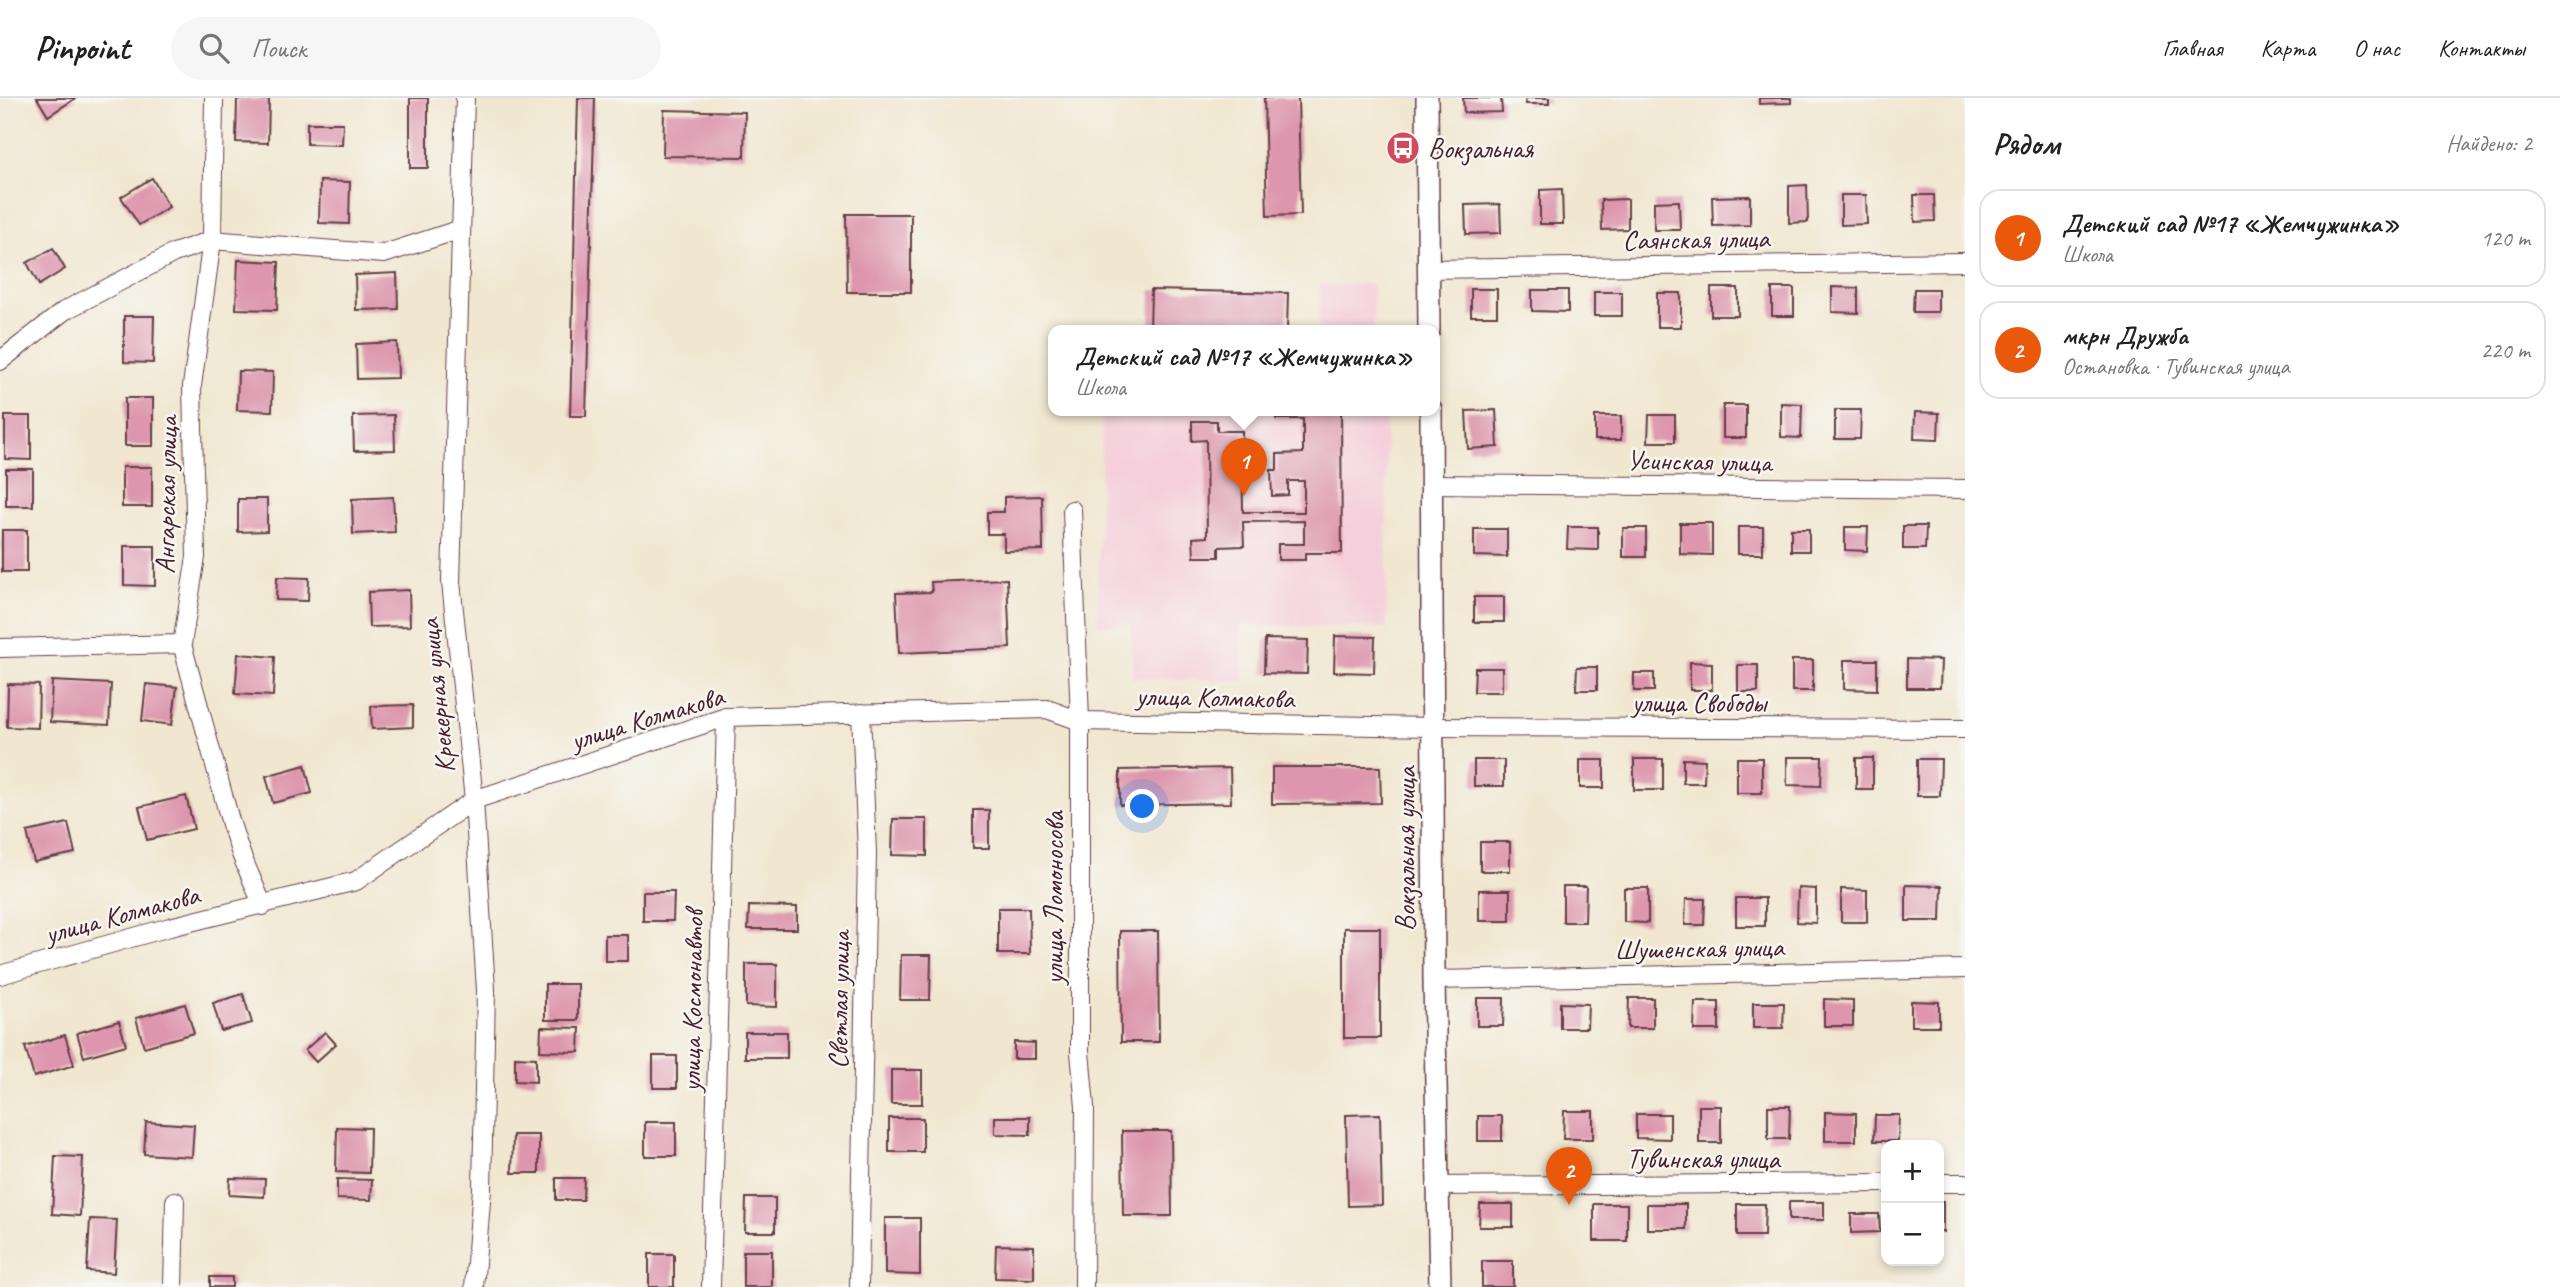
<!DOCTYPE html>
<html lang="ru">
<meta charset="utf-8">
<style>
:root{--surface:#fff;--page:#f6f6f6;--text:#222;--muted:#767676;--line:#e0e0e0;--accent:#ea580c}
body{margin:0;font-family:Caveat,sans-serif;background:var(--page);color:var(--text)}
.controls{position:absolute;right:21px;bottom:21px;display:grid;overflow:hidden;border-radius:14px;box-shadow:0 4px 10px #0003}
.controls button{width:63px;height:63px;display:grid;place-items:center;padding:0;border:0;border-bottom:2px solid var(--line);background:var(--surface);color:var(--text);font:35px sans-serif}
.you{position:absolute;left:1143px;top:709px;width:24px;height:24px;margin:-18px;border:5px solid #fff;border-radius:50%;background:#1a73e8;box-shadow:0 0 0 10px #1a73e833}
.badge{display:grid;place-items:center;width:46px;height:46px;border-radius:50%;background:var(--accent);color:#fff;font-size:23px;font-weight:700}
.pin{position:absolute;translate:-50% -58px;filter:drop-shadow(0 2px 4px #0008)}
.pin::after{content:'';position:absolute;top:37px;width:24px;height:21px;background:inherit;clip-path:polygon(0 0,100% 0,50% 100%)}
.popup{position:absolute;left:1048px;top:227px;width:392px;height:91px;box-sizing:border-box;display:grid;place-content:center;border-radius:14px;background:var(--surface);filter:drop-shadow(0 2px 5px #0005);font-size:23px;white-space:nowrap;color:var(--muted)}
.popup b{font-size:26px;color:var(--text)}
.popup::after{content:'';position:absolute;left:50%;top:100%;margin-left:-14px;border:14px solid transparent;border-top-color:var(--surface)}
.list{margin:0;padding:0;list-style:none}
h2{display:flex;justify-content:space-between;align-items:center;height:91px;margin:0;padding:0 28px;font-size:30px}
h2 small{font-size:23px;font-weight:400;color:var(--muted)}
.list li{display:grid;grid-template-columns:46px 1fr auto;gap:21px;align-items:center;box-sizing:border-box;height:98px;margin:0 14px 14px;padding:0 14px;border:2px solid var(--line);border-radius:21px}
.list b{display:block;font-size:26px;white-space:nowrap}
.list p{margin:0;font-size:23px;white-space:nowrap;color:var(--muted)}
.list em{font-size:23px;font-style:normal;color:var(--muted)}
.icon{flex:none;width:38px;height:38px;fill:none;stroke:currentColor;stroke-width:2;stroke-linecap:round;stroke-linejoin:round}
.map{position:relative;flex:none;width:1965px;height:1189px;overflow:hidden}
header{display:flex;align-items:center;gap:42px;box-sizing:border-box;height:98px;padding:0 35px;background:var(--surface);border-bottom:2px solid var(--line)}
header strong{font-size:33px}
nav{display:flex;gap:38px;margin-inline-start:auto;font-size:24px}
.search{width:490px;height:63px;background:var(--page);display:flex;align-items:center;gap:18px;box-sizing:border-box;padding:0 24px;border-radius:38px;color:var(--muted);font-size:26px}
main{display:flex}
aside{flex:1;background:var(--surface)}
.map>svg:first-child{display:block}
</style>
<header>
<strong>Pinpoint</strong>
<div class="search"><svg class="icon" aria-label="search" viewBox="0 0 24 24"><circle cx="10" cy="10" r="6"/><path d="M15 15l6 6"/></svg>Поиск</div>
<nav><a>Главная</a><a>Карта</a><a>О нас</a><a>Контакты</a></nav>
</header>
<main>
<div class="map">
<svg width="1965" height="1189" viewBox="0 0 1965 1189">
<rect width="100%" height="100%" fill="#f6f6f2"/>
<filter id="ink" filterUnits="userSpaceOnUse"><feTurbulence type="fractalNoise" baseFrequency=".0143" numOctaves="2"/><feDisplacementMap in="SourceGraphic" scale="14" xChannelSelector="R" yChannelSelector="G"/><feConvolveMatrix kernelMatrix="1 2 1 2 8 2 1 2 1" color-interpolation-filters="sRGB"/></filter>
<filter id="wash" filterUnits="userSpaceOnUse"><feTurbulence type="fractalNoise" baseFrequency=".00686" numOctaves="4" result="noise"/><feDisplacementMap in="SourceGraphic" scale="28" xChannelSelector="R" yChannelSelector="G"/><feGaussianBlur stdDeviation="1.57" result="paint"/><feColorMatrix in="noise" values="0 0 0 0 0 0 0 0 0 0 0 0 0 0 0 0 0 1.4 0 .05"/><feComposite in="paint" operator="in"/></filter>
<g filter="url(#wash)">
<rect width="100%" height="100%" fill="#f1e7d0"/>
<g fill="#f5cfdb">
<polygon points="1373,186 1374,232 1319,232 1320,187"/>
<polygon points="1102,312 1386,312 1387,530 1240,527 1243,583 1132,580 1131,526 1097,527"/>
</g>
<g id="blocks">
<g fill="#dd96ad">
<polygon points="37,0 76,0 48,18"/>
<rect x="410" y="0" width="18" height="70"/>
<polygon points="578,0 595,0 586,318 570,318"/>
<polygon points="1264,0 1298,0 1301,117 1267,118"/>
<polygon points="1463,0 1501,0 1502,14 1464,15"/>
<polygon points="1525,0 1549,0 1549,6 1526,6"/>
<polygon points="1759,0 1791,0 1791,5 1759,6"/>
<polygon points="237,1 269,2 268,45 236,44"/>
<polygon points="664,12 745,14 744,59 663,58"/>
<polygon points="307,25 343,25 342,47 307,46"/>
<polygon points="152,80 169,109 139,127 121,99"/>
<polygon points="320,83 350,84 349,126 319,125"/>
<polygon points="1807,87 1808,124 1789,125 1789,88"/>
<polygon points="1562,91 1563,126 1540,126 1540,92"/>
<polygon points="1841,97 1866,97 1867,126 1841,127"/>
<polygon points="1914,97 1934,97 1935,123 1915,124"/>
<polygon points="1750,98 1750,127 1713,128 1712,99"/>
<polygon points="1628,101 1628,131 1602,132 1601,102"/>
<polygon points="1679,103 1680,132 1654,132 1654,104"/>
<polygon points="1500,106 1501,135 1466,136 1465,107"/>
<polygon points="846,116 911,116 911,194 847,194"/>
<polygon points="53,150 65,171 39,187 27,165"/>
<polygon points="238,162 279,164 277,212 236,211"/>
<polygon points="397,175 398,211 356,212 355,177"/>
<polygon points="1832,189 1858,190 1858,215 1832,214"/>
<rect x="1711" y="190" width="27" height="28"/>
<rect x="1772" y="190" width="22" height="28"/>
<rect x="1471" y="191" width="26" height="27"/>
<polygon points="1914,191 1938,191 1938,214 1913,214"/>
<polygon points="1151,192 1288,195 1287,232 1150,232"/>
<polygon points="1532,192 1568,192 1568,214 1532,213"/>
<rect x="1594" y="194" width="28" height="24"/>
<rect x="1657" y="195" width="24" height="34"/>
<polygon points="124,218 154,218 153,265 124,264"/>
<polygon points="397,244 398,280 357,281 356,246"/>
<polygon points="238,273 273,274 272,313 237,312"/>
<rect x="125" y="300" width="28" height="48"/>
<polygon points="1781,305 1802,306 1801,340 1781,339"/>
<rect x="1723" y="307" width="23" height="33"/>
<polygon points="1276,312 1341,313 1342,455 1305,455 1305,462 1278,462 1278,446 1304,446 1304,423 1243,424 1244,448 1219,449 1219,459 1194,459 1193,440 1207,439 1206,342 1192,343 1192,323 1217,323 1217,333 1242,333 1243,414 1304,414 1304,383 1288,383 1288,397 1272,398 1271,372 1277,372 1277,356 1303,355 1303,321 1276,321"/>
<polygon points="1496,312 1498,349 1468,351 1466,313"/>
<polygon points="1835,312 1861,312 1860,341 1835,341"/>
<polygon points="1915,314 1939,315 1938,342 1914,341"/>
<polygon points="394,317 395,352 354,353 353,318"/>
<polygon points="1649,317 1675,317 1675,344 1648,344"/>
<polygon points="5,318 31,318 31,362 5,361"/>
<rect x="1595" y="318" width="26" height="24"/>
<rect x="122" y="369" width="30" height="40"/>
<rect x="6" y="371" width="27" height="37"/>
<polygon points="1042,398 1043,452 1004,453 1004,436 987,436 987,414 1004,414 1004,399"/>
<polygon points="393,399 395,434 353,436 352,401"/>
<polygon points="238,401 267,401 267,433 238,434"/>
<polygon points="1680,425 1712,425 1712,457 1680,456"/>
<polygon points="1903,428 1926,428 1925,451 1903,451"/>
<polygon points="1568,429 1598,429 1598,452 1567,451"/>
<rect x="1738" y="429" width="25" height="27"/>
<polygon points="1845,429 1868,429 1867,453 1845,452"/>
<rect x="1623" y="430" width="23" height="29"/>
<polygon points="1474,431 1507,431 1507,459 1474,458"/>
<rect x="1791" y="431" width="18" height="22"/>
<rect x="2" y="432" width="25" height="42"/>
<polygon points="124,448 155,448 155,488 124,487"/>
<polygon points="277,479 309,480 308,503 276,502"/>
<polygon points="1007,481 1010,550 899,555 896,495 932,494 931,484"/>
<polygon points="409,492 410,528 369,529 368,494"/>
<rect x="1474" y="499" width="30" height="25"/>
<polygon points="1335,538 1375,539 1374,575 1334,574"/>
<polygon points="1265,541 1308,542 1307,576 1264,575"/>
<polygon points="238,556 275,559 273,598 235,596"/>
<polygon points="1907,561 1941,562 1940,590 1907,590"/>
<rect x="1792" y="562" width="21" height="31"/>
<polygon points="1844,562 1877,562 1877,592 1844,591"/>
<polygon points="1690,564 1712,565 1712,592 1690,592"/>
<rect x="1738" y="567" width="20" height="27"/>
<polygon points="1577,569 1597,569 1597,592 1576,592"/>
<polygon points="1475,570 1502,570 1502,594 1474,594"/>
<rect x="1634" y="575" width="20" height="18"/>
<polygon points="52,583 111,586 109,627 50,624"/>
<polygon points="8,586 39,587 38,630 7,629"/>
<polygon points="146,586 177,589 172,627 142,623"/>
<polygon points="413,607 413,629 372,631 371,608"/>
<polygon points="1787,659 1822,659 1821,688 1787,687"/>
<rect x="1737" y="660" width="25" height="35"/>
<rect x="1856" y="660" width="17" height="31"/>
<rect x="1634" y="661" width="29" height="31"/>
<polygon points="1683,661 1705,662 1704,685 1683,685"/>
<polygon points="1917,661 1941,661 1940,698 1917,698"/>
<rect x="1474" y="662" width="30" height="26"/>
<rect x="1580" y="662" width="24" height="28"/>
<polygon points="305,667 312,695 273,705 266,678"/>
<polygon points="1272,669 1380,669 1381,705 1272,706"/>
<polygon points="1230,670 1231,705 1120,707 1120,672"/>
<polygon points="186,698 194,731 147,742 139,709"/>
<rect x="973" y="712" width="16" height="38"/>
<polygon points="893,721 927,721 927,758 892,757"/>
<polygon points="68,725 75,755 34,764 27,734"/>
<rect x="1480" y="744" width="30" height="29"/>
<polygon points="1906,787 1942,788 1941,823 1906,823"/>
<polygon points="1563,788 1586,788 1585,824 1563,824"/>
<polygon points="1624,790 1648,790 1648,825 1624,824"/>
<polygon points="1798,790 1816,791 1816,825 1797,824"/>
<polygon points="1841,791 1867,792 1867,824 1841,824"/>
<rect x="1479" y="792" width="31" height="31"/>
<polygon points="643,794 674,794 673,823 643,823"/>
<rect x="1736" y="800" width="29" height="28"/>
<polygon points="1686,801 1705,801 1704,827 1685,827"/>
<polygon points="749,808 797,809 797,831 748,831"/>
<polygon points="998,810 1029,810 1030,856 998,856"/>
<rect x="1344" y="830" width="36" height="110"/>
<polygon points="1120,833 1158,833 1159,944 1121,944"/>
<rect x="605" y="837" width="23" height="26"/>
<polygon points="901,857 931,857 930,902 900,902"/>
<polygon points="746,866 777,866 777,909 746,908"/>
<rect x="545" y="886" width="33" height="36"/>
<polygon points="243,896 252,925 221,933 213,905"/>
<polygon points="1477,900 1504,900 1503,928 1477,928"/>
<polygon points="1629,900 1653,900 1653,930 1628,930"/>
<polygon points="1824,901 1853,902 1853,928 1824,928"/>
<polygon points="1911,903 1939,904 1939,928 1911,928"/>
<polygon points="1695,904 1719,904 1719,932 1694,932"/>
<polygon points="1560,905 1588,906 1587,930 1560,930"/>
<polygon points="1753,905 1784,905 1783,930 1753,930"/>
<polygon points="185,906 194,935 144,949 136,920"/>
<polygon points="119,923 126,947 84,959 77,935"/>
<polygon points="541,929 580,930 579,954 540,953"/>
<polygon points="325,934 336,946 316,964 305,952"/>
<rect x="745" y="934" width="42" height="26"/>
<polygon points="65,937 74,967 34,979 25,949"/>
<polygon points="1014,944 1035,945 1035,961 1014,961"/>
<rect x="653" y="958" width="24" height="32"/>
<polygon points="515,959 536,960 536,984 515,983"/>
<rect x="891" y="972" width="31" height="34"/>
<rect x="1699" y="1008" width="22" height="37"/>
<polygon points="1768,1008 1790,1008 1789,1041 1768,1041"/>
<polygon points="1564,1013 1593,1013 1593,1041 1563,1041"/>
<polygon points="1825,1014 1856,1015 1856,1043 1825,1043"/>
<polygon points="1380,1016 1382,1107 1348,1108 1346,1017"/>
<polygon points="1636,1016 1670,1016 1670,1041 1636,1040"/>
<polygon points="1875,1017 1899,1017 1898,1043 1874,1043"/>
<rect x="1478" y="1018" width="24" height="25"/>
<polygon points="995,1019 1030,1019 1030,1037 995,1036"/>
<rect x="889" y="1020" width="34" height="34"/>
<polygon points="146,1024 194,1027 192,1059 144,1056"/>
<rect x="645" y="1024" width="31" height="34"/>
<polygon points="337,1029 370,1030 369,1075 336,1074"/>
<polygon points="1122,1033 1171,1033 1172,1118 1123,1118"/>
<polygon points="513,1037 539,1037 539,1075 512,1075"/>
<polygon points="55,1058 83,1059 80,1118 52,1116"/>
<polygon points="230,1080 265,1081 264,1099 229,1097"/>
<polygon points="556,1080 584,1080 583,1102 556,1102"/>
<polygon points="337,1081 372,1082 371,1102 337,1101"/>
<polygon points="746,1100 775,1100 775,1134 745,1134"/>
<rect x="1939" y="1103" width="4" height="31"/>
<rect x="1789" y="1104" width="35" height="18"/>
<polygon points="1480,1106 1513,1106 1513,1129 1479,1129"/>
<rect x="1594" y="1106" width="33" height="37"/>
<rect x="1647" y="1106" width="39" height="25"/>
<polygon points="1737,1106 1765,1106 1764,1138 1737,1138"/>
<polygon points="1851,1116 1879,1116 1880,1134 1851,1135"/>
<polygon points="885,1120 920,1120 920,1177 885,1176"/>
<polygon points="90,1121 117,1122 114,1175 87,1173"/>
<polygon points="996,1147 1034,1148 1034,1181 995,1180"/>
<rect x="743" y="1153" width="29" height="36"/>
<rect x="649" y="1156" width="25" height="33"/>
<rect x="1482" y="1163" width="31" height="26"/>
<rect x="210" y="1179" width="22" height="10"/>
</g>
</g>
</g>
<g filter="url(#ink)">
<use href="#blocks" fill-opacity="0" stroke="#633d44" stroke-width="2"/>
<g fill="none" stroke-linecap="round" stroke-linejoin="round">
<defs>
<g id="minor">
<polyline points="214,0 212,142 192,288 196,459 182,546 231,726 241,756 263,808"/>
<polyline points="465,0 451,484 474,702 486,892 482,1091 474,1189"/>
<polyline points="1428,171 1965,164"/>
<polyline points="0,263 64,213 174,155 212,142 384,156 461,131"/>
<polyline points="1432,386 1965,391"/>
<polyline points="1072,412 1080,623 1080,954 1085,1009 1084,1189"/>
<polyline points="0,550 182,546"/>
<polyline points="0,877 170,829 356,783 474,702 726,619 1047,611 1080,623 1432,629 1965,631"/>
<polyline points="1434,882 1965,871"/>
<polyline points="1939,1085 1965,1085"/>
<polyline points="1436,1088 1886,1085"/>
<polyline points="173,1189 175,1103"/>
<polyline points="711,1189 726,619"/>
<polyline points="859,1189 867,754 861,615"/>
</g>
<g id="tertiary">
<polyline points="1427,0 1429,232"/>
<polyline points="1431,312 1434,882 1440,1189"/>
</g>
</defs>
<use href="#minor" stroke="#633d44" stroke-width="20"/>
<use href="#tertiary" stroke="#633d44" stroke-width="24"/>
<use href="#minor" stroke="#fff" stroke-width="18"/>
<use href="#tertiary" stroke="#fff" stroke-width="21"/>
</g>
</g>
<defs>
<symbol id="bus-disc" viewBox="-11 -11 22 22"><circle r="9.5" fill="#d1495b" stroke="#f6f6f2"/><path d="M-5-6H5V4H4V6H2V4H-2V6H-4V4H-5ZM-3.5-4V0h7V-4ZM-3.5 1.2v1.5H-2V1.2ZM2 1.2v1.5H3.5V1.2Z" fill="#fff"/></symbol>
</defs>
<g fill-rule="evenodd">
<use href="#bus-disc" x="1384" y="31" width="38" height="38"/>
</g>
<g text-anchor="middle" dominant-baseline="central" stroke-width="5" stroke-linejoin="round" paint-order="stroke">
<g font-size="28" fill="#4a1f2b" stroke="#f6f6f2" text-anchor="start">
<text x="1428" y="50">Вокзальная</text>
</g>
<g font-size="28" fill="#4a1f2b" stroke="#f6f6f2">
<text transform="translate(1696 141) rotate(-1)">Саянская улица</text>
<text transform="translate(1699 363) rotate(1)">Усинская улица</text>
<text transform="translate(166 397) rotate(-89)">Ангарская улица</text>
<text transform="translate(437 598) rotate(-96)">Крекерная улица</text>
<text transform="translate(1215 599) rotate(1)">улица Колмакова</text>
<text x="1699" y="604">улица Свободы</text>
<text transform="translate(647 620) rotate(-17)">улица Колмакова</text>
<text transform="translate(1405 751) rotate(-90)">Вокзальная улица</text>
<text transform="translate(1053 800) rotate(-90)">улица Ломоносова</text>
<text transform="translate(122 816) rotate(-15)">улица Колмакова</text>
<text transform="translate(1699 850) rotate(-1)">Шушенская улица</text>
<text transform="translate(839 902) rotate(-89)">Светлая улица</text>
<text transform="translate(692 903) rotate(-89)">улица Космонавтов</text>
<text x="1703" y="1060">Тувинская улица</text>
</g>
</g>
</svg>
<div class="controls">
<button>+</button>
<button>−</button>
</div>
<div class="you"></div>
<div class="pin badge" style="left:1244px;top:398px">1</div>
<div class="popup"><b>Детский сад №17 «Жемчужинка»</b>Школа</div>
<div class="pin badge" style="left:1569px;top:1107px">2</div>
</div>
<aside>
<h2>Рядом<small>Найдено: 2</small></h2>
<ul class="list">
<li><span class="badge">1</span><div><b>Детский сад №17 «Жемчужинка»</b><p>Школа</p></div><em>120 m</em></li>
<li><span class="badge">2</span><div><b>мкрн Дружба</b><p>Остановка · Тувинская улица</p></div><em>220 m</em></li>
</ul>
</aside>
</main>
